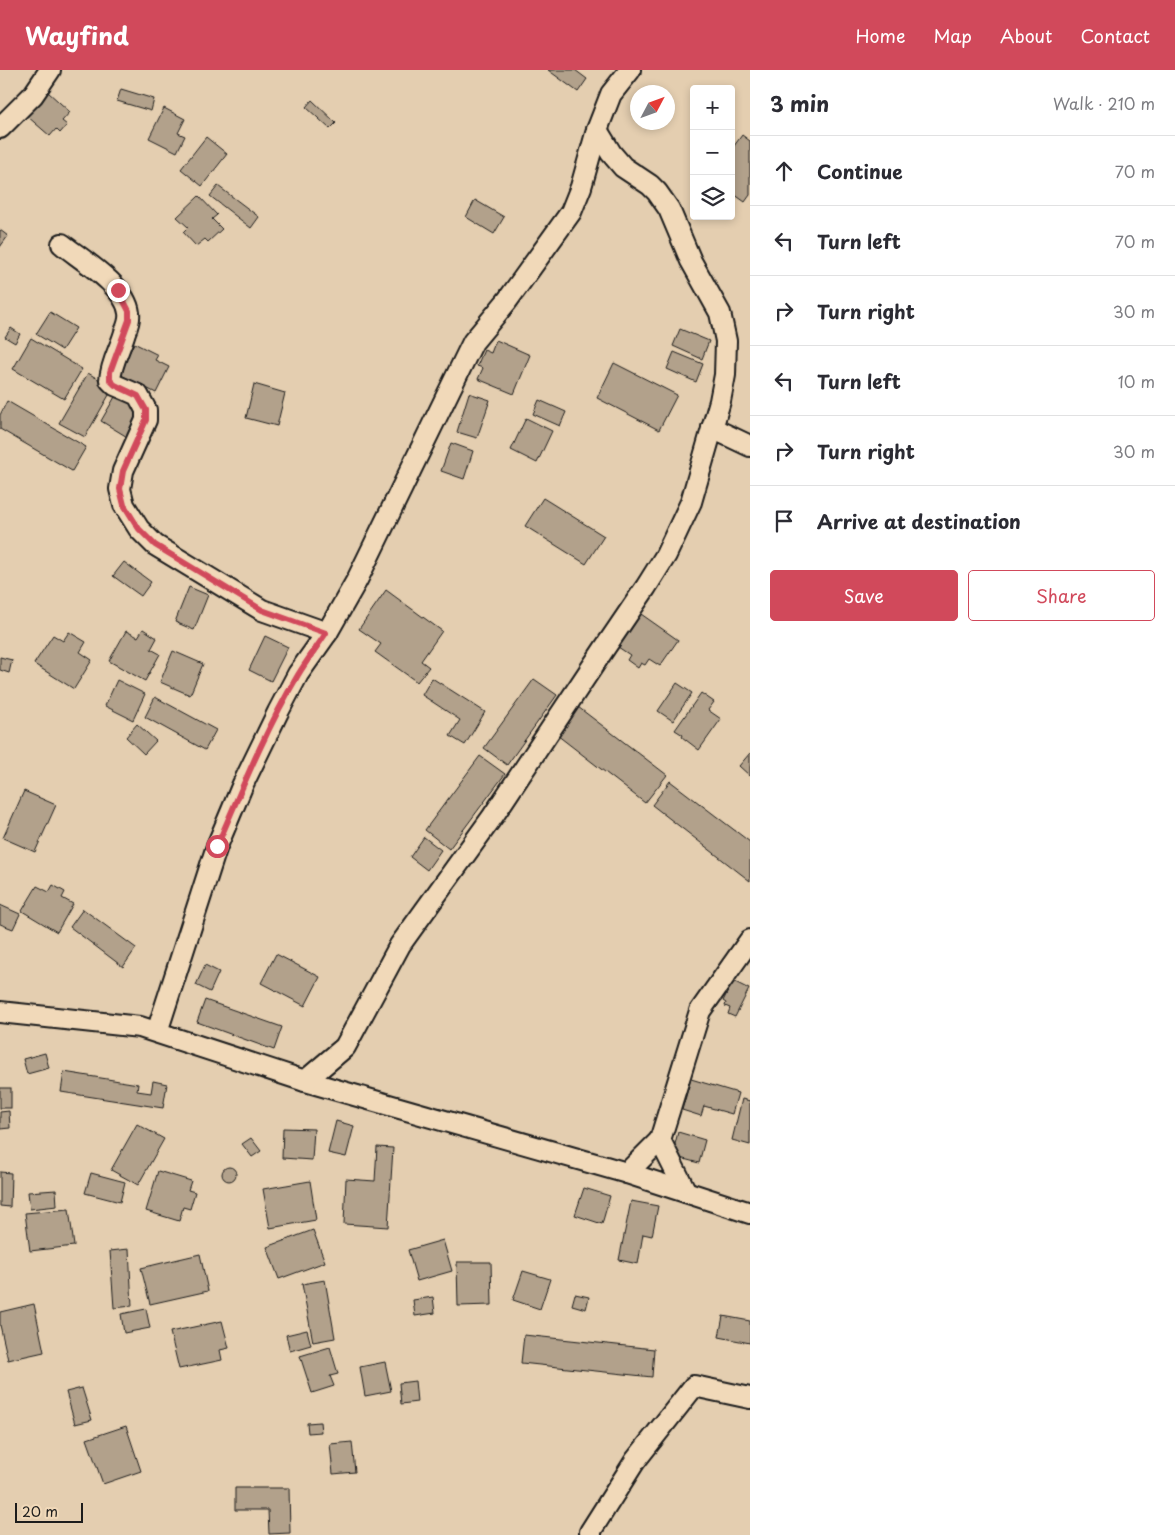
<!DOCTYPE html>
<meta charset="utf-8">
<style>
:root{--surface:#fff;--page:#f2f2f3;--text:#2b2b33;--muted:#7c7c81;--line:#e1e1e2;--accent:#d1495b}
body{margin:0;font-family:"Playpen Sans",sans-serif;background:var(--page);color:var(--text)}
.controls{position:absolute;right:15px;top:15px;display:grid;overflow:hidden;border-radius:5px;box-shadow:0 2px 8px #0003}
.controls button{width:45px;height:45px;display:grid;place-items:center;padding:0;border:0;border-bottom:1px solid var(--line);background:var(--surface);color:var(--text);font:25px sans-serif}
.compass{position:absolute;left:630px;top:15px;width:45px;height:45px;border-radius:50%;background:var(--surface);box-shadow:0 2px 8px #0003;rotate:49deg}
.scale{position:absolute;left:15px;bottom:12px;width:68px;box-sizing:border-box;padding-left:5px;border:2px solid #1c1c1c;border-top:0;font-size:14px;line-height:18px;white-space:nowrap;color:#1c1c1c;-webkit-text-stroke:4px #f1d9b9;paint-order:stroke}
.stop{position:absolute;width:15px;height:15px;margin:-11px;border:4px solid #d1495b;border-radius:50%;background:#fff}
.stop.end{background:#d1495b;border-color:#fff;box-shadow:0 1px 5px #0008}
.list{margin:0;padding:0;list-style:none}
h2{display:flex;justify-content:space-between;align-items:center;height:65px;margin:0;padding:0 20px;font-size:21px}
h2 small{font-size:16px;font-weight:400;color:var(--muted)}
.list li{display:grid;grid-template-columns:32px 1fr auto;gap:15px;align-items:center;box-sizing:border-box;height:70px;padding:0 20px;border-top:1px solid var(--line)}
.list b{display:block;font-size:19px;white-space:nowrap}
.list em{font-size:16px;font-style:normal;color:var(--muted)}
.actions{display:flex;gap:10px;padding:15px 20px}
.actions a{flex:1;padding:11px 0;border:1px solid var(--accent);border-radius:5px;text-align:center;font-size:18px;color:var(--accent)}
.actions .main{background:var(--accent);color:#fff}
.icon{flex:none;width:28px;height:28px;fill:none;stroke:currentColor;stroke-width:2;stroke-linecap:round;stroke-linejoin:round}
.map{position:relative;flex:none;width:750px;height:1465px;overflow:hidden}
header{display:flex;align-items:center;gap:30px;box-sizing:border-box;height:70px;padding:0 25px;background:var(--accent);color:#fff}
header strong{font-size:24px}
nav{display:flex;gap:28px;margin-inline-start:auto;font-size:18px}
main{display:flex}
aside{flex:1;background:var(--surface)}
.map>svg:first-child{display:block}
</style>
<header>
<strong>Wayfind</strong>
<nav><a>Home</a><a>Map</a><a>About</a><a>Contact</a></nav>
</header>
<main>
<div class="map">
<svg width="750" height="1465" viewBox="0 0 750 1465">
<rect width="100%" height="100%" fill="#e4ceb0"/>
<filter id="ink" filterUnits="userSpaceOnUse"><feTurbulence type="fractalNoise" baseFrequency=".02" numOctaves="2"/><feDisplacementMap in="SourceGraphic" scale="10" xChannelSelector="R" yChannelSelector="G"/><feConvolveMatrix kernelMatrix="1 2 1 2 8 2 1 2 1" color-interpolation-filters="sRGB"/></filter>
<g filter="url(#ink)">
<g fill="#b2a18b" stroke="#1c1c1c">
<polygon points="548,0 575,0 587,9 578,22"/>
<polygon points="121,19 154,29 151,41 117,31"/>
<polygon points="48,22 70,42 62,51 67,55 60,63 56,59 50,66 27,46"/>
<polygon points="312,30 336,53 330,59 306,37"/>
<polygon points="164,38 185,49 178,63 185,66 177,82 149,68"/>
<polygon points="742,65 750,71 750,125 745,132 731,122 731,80"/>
<polygon points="206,67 227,84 202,116 181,99"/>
<polygon points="218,116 259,147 251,158 210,126"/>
<polygon points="199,126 217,145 212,149 222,159 208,172 205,169 196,176 183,162 188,157 177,147"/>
<polygon points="475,130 504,147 494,164 466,147"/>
<polygon points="0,160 8,166 0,177"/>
<polygon points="50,242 76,258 62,280 36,264"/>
<polygon points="11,258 20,264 15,273 5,267"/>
<polygon points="680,259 709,271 702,289 673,276"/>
<polygon points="31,268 82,299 64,329 13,299"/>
<polygon points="496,270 530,285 514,324 478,309 483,298 477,296 484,280 491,283"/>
<polygon points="134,273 158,285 155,290 169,297 156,323 119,304"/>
<polygon points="674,282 703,294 696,312 667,299"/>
<polygon points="614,293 677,325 659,360 597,328"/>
<polygon points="88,303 113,318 85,367 59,353"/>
<polygon points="254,314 285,323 277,356 246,348"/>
<polygon points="469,323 490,330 477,368 457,362"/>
<polygon points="116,325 145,343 129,368 101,351"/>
<polygon points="539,330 566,342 560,356 533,344"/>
<polygon points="7,331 86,377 72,401 0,359 0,345"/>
<polygon points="526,348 552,361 537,393 511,380"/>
<polygon points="451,373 473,381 464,409 441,401"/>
<polygon points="543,428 604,466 586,494 525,456"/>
<polygon points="124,492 151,512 141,526 113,506"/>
<polygon points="189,517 208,525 194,560 175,552"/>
<polygon points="386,520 442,561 421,591 429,597 417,612 375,582 381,574 359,559"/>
<polygon points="641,544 678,570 660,596 649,589 645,595 641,593 638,598 627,590 630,585 618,577"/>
<polygon points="143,559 157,568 151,579 160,584 145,611 109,591 126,561 138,567"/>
<polygon points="69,562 86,572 80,582 92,590 74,619 34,594 53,565 63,571"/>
<polygon points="265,566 288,577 271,611 249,600"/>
<polygon points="173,581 203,594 190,625 160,612"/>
<polygon points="0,587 12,590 9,603 0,600"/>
<polygon points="432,608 485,642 465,675 450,666 460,650 422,625"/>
<polygon points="534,609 557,625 507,695 484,678"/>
<polygon points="117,610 145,624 133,650 105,636"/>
<polygon points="677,613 692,623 673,651 658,641"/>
<polygon points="701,623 714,632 708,640 721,649 699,680 682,667 683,665 675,660"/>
<polygon points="155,627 216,660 205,680 145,647"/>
<polygon points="578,637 667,705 645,733 557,665"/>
<polygon points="137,654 156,671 144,684 126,667"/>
<polygon points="750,683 750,706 739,696"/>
<polygon points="480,686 505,704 449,779 425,760"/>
<polygon points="670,711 750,772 750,811 652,735"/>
<polygon points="24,721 56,735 35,782 3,768"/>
<polygon points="424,767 441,780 427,800 410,787"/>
<polygon points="53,815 65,822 62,828 73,834 57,862 22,841 37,816 49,822"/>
<polygon points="0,835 20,844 13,859 0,854"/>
<polygon points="83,839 136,878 123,897 70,857"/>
<polygon points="276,884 320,907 305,936 261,913"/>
<polygon points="205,895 219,902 210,922 196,915"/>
<polygon points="733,911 749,919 735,947 728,944 730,938 725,936 726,933 723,931"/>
<polygon points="205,930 282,957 274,980 197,952"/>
<polygon points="45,983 49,998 27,1004 23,989"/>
<polygon points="64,1002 138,1014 137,1021 151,1023 153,1011 167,1014 163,1038 61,1022"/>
<polygon points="691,1009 738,1023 732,1044 704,1036 701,1046 682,1040"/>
<rect x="0" y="1018" width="11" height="20"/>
<polygon points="742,1029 750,1031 750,1075 732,1070"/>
<polygon points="9,1041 10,1058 0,1059 0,1042"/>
<polygon points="336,1051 354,1056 346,1087 328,1083"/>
<polygon points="137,1054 164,1069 138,1115 111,1100"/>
<polygon points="283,1058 314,1059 312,1090 282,1088"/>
<polygon points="678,1062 705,1070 699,1093 672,1086"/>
<polygon points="251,1068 261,1081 252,1087 242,1074"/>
<polygon points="377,1077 393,1078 388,1157 344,1154 346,1109 375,1111"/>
<circle cx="229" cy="1104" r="7"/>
<polygon points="158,1101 191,1111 188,1120 195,1122 190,1139 183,1137 179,1151 146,1141"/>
<polygon points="0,1102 11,1103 10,1137 0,1136"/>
<polygon points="91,1103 125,1112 120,1132 85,1123"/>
<polygon points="310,1111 316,1150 270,1158 263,1119"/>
<polygon points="584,1118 610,1126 602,1154 575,1145"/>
<polygon points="56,1120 57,1136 30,1139 28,1122"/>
<polygon points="631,1131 658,1136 652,1166 643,1164 638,1194 619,1190"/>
<polygon points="69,1139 74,1176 30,1181 25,1143"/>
<polygon points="313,1160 325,1192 279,1209 267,1177"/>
<polygon points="443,1170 452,1201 417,1211 408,1180"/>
<polygon points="129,1179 132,1236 114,1238 110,1181"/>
<polygon points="200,1184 208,1221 150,1234 141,1198"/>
<polygon points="457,1192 491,1192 492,1235 458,1236"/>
<polygon points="523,1201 550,1209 540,1239 513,1230"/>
<polygon points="325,1210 335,1268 313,1272 302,1214"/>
<polygon points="575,1224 589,1227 586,1239 572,1235"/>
<polygon points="433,1227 435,1243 415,1246 413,1230"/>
<polygon points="34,1234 44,1282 8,1290 0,1255 0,1242"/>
<polygon points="146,1239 150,1258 124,1263 121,1244"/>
<polygon points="723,1246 750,1251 750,1273 719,1267"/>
<polygon points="222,1251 229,1278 220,1280 222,1290 179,1299 170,1262"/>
<polygon points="307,1260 311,1275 290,1281 286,1265"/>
<polygon points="524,1265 654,1279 652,1307 521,1293"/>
<polygon points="330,1277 338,1304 330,1306 334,1316 312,1323 300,1286"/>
<polygon points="385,1292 391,1321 365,1326 360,1297"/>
<polygon points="415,1311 417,1332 401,1334 399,1313"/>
<polygon points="82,1318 92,1350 75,1354 66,1322"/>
<polygon points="320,1352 321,1362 308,1363 307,1353"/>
<polygon points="126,1356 141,1401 103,1414 87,1369"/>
<polygon points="352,1372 355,1402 333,1404 330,1374"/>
<polygon points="235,1418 289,1418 290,1463 269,1464 268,1440 235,1440"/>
</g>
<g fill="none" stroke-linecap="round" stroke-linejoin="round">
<defs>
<g id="minor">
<polyline points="0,58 33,25 50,0"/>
<path d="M62,174C82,190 126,216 129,243C130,249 128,255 125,262C121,277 111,293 110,310L115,315L138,325L146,340V350L123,401L120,419L124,435L139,459L155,475L262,540L327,563"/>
<polyline points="712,358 750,376"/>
<polyline points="0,942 140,957 305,1011 627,1103 750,1143"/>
<polyline points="157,962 217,776 243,714 278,642 298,604 327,563 357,510 473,272 507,231 571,142 581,117 597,60 611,24 630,0"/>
<polyline points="305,1011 345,977 400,875 493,746 604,579 646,517 666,485 691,432 720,331 725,305 726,271 720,243 691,191 669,139 657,122 650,115 623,97 611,83 597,60"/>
<polyline points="660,1070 686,1122"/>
<polyline points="627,1103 660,1070 700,941 750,870"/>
<polyline points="591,1465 590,1462 635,1391 694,1316 750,1328"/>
</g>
</defs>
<use href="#minor" stroke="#1c1c1c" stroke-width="24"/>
<use href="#minor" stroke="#f1d9b9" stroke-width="20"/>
</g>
</g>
<g fill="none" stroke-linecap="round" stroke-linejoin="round" filter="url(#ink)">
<path stroke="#d1495b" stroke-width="6" d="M118,220L129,241V250L110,302V310L115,315L138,326L146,340V350L123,401L120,419L124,435L139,459L155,475L262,540L326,563C317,577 307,590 298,605C266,659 242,718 217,776"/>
</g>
</svg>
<div class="controls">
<button>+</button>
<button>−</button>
<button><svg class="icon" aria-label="layers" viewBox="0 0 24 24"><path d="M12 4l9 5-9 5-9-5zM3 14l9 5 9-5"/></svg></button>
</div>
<svg class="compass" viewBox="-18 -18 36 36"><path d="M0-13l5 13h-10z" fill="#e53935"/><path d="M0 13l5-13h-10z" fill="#7c7c81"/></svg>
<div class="scale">20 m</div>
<div class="stop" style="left:217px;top:776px"></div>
<div class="stop end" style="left:118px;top:220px"></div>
</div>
<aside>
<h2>3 min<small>Walk · 210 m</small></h2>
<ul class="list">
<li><svg class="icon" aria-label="ahead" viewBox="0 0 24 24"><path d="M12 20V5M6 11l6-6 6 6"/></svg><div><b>Continue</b></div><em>70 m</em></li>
<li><svg class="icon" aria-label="left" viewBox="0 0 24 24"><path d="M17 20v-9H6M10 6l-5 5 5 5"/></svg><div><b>Turn left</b></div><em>70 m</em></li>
<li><svg class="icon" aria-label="right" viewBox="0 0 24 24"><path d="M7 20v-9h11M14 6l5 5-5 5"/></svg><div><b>Turn right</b></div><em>30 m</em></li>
<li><svg class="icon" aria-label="left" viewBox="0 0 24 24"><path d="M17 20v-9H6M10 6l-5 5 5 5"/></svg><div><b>Turn left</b></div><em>10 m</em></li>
<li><svg class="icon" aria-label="right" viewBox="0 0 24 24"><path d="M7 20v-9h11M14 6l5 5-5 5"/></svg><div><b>Turn right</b></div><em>30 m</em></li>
<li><svg class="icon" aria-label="arrive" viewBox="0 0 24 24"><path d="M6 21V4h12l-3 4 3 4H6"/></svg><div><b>Arrive at destination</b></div></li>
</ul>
<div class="actions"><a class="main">Save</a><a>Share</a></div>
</aside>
</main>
